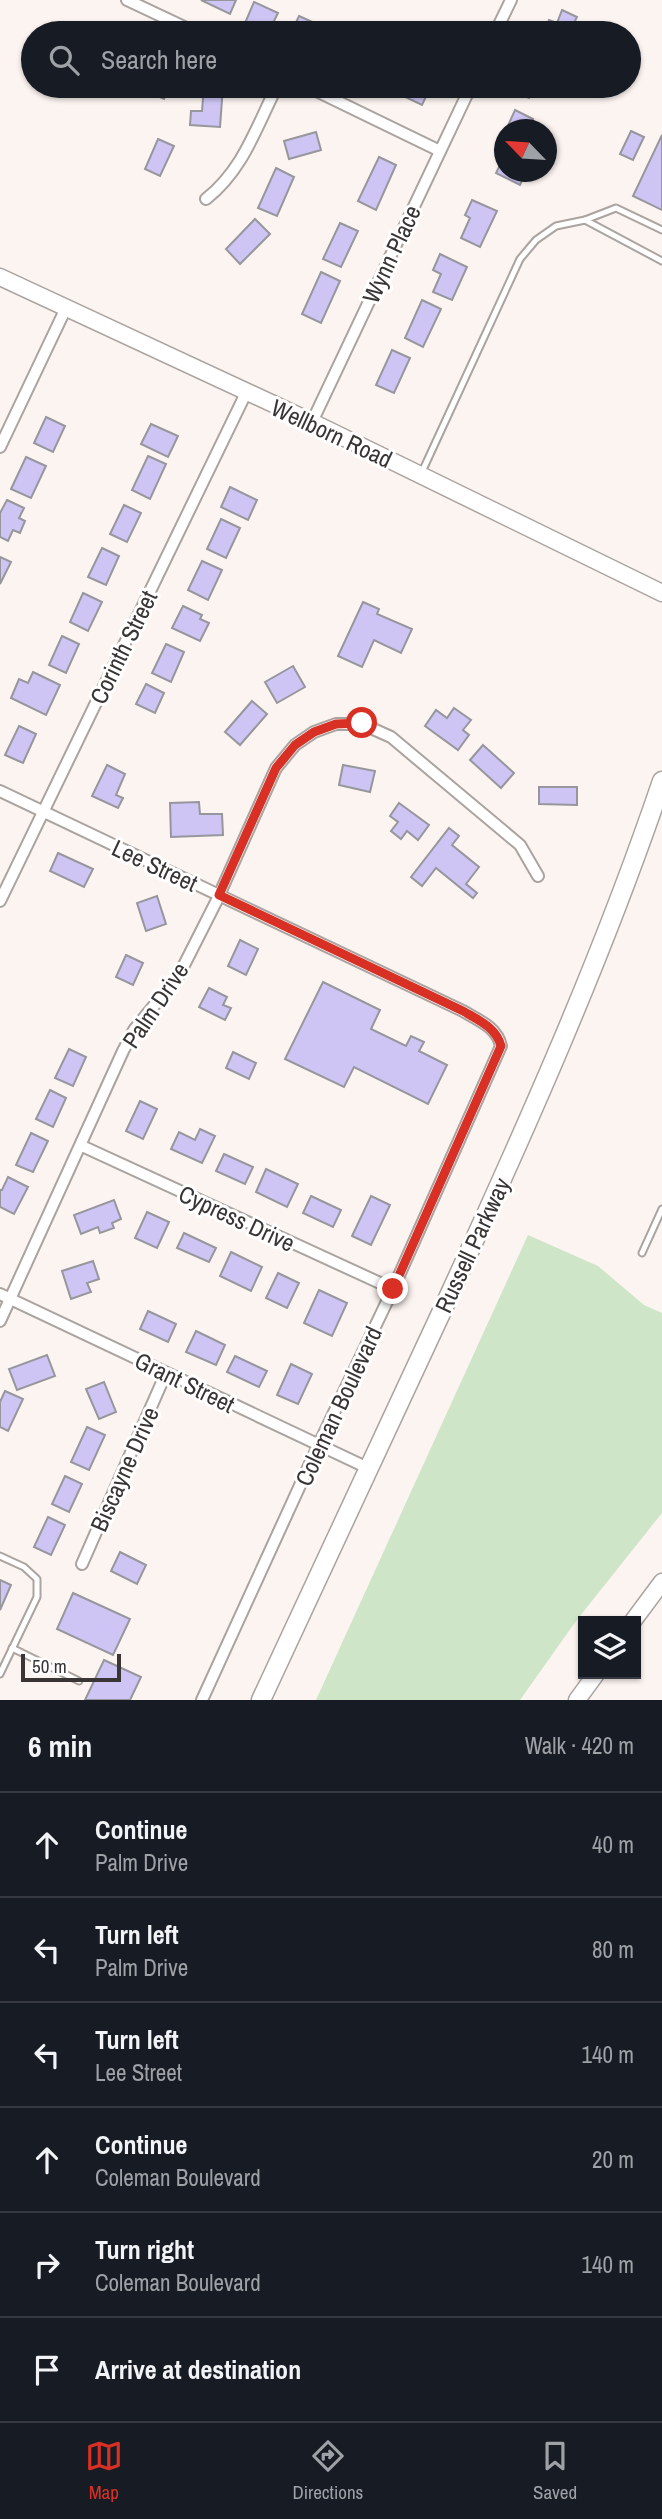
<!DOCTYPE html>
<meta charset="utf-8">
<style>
:root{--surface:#171b24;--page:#20242c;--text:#f1f3f6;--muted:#9ea1a6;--line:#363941;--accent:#d93025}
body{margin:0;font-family:"Archivo Narrow",sans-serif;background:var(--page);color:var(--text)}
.controls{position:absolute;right:21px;bottom:21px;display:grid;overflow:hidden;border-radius:0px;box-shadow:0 2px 5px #0004}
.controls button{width:63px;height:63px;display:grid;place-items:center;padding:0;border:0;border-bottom:2px solid var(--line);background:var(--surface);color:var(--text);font:35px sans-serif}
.compass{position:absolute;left:494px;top:119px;width:63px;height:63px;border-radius:50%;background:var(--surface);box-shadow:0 2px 5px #0004;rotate:295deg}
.scale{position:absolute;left:21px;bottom:18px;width:100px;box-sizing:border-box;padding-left:7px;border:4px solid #383534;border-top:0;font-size:19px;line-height:24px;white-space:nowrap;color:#383534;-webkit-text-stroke:5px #fff;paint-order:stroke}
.stop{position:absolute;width:21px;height:21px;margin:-16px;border:5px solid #d93025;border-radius:50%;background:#fff}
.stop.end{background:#d93025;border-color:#fff;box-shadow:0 2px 7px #0008}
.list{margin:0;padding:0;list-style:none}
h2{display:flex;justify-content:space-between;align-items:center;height:91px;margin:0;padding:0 28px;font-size:30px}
h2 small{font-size:23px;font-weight:400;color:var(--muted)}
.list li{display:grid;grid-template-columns:46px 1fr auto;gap:21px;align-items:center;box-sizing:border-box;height:105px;padding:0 28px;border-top:2px solid var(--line)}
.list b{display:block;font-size:26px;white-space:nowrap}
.list p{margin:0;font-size:23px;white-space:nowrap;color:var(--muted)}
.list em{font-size:23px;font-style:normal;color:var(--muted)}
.icon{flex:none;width:38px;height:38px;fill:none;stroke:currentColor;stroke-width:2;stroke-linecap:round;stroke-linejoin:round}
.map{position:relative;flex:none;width:662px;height:1700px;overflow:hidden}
.search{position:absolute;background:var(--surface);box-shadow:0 2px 5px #0004;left:21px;right:21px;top:21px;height:77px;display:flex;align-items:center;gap:18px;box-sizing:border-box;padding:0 24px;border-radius:38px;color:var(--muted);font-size:26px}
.sheet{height:721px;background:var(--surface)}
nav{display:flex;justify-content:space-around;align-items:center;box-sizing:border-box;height:98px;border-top:2px solid var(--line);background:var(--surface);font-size:19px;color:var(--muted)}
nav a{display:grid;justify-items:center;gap:4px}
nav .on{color:var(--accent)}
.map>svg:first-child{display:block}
</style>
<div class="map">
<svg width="662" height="1700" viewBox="0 0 662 1700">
<rect width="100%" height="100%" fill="#fcf4f0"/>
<polygon fill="#cee5c7" points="528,1235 598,1266 644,1305 662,1313 662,1513 576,1621 520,1700 316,1700"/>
<g fill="#cec5f5" stroke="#97969d" stroke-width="2">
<polygon points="201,0 236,0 230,14"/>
<polygon points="254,2 278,13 268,33 245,23"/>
<polygon points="562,10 577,17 569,33 543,33 549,20 557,23"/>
<polygon points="299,16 337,33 291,33"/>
<polygon points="145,86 170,86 164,99 143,89"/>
<polygon points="204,86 223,86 220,127 190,125 191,111 202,111"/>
<polygon points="403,86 431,86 422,105 399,94"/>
<polygon points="511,86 534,86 529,98 510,89"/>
<polygon points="515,110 533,119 528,130 506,130"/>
<polygon points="631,131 644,137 633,160 620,154"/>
<polygon points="316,132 321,150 289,159 284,141"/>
<polygon points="662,135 662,210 633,196"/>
<polygon points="158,139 174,146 160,176 145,169"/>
<polygon points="379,157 396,165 376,210 358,201"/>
<polygon points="503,159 504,172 526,172 520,185 496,173"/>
<polygon points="276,168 294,177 277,216 258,208"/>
<polygon points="472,200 497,211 480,247 461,238 470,218 465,215"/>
<polygon points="255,219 270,234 240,264 226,249"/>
<polygon points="340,223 358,231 341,267 323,259"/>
<polygon points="440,254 467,267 452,300 433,292 441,274 433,270"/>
<polygon points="321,272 340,281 321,323 302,314"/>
<polygon points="422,300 441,309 423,347 405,338"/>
<polygon points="392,350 410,358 394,393 376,385"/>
<polygon points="46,417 65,426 53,452 34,443"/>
<polygon points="151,424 178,436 168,457 141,444"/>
<polygon points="148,456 166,464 150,499 132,490"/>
<polygon points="26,457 46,466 31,498 11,489"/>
<polygon points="230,487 257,500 248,520 221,507"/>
<polygon points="7,500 24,508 19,518 25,521 20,533 13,530 8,541 0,537 0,513"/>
<polygon points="124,505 141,513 127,542 110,534"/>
<polygon points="221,519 240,528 226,558 207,549"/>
<polygon points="102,548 119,556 106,585 88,577"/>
<polygon points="0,557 11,562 0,584"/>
<polygon points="202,561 222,570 208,600 188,590"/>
<polygon points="83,593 102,602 88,631 70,622"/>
<polygon points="363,602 379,609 377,614 412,629 401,653 374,640 362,667 338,656"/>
<polygon points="183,606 202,615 200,619 209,623 200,641 172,628"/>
<polygon points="62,636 79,644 66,673 49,665"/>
<polygon points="166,644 184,652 171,682 152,673"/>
<polygon points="293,666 305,687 277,703 265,682"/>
<polygon points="33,672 60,685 46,715 11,698 19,679 28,683"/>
<polygon points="146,684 164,693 155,713 136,704"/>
<polygon points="252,701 267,714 240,745 225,732"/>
<polygon points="454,708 471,720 463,730 469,735 458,750 425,726 436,710 447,718"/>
<polygon points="19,726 36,734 23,763 5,755"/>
<polygon points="483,745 514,773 501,788 470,760"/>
<polygon points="107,765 125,774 116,795 123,798 118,808 92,796"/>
<polygon points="343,765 375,771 370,792 339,785"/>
<polygon points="539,787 577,787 577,805 539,804"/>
<polygon points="199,802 200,814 222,814 223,835 171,837 170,803"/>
<polygon points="399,803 429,825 418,840 407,831 401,839 391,831 398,822 390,816"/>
<polygon points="449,828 459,836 452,845 479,867 466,884 477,893 473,898 436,868 422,886 411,877"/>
<polygon points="58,853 93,869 84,887 50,871"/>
<polygon points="157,896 166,924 146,931 137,903"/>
<polygon points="240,940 258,949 246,975 228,966"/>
<polygon points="126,955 143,963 133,985 116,977"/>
<polygon points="323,982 380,1010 371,1029 406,1046 411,1036 424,1042 419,1051 447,1065 428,1104 354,1067 344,1087 285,1059"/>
<polygon points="209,988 227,997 223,1005 231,1008 225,1020 199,1007"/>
<polygon points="69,1049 86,1057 73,1086 55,1078"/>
<polygon points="233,1052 256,1063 249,1079 226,1068"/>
<polygon points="50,1090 66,1098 53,1127 36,1119"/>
<polygon points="140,1101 157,1109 143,1139 126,1131"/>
<polygon points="200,1129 215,1136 202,1163 171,1149 179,1132 195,1140"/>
<polygon points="31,1133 48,1141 33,1172 16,1165"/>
<polygon points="224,1154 253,1167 245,1184 216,1171"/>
<polygon points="266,1169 298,1184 287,1207 256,1192"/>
<polygon points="8,1177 28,1187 14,1214 0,1207 0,1190 2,1190"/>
<polygon points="311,1196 341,1210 333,1227 303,1213"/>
<polygon points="371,1196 390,1205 371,1245 352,1236"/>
<polygon points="114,1200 121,1219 112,1223 114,1228 100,1233 98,1227 81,1234 74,1215"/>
<polygon points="147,1212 169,1222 157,1248 135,1238"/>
<polygon points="184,1233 216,1248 209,1262 177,1248"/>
<polygon points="231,1252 262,1267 251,1291 220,1276"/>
<polygon points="93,1261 99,1279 87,1283 91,1292 71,1299 62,1271"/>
<polygon points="278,1273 299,1283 287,1308 266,1298"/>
<polygon points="319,1290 347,1303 332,1336 304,1323"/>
<polygon points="148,1311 176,1324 168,1342 140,1329"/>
<polygon points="196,1331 225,1345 216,1365 186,1352"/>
<polygon points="47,1355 55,1376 17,1390 9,1369"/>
<polygon points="235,1356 267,1371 259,1387 227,1372"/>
<polygon points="291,1364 312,1374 298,1404 277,1395"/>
<polygon points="104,1382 116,1412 99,1419 86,1389"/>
<polygon points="5,1391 23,1399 8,1431 0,1427 0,1402"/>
<polygon points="87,1427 105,1435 89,1470 71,1462"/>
<polygon points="65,1476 82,1484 69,1512 52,1504"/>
<polygon points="48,1517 65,1525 51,1555 34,1547"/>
<polygon points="120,1552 146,1565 137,1584 111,1571"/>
<polygon points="0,1580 11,1585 0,1610"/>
<polygon points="73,1593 130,1619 113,1655 57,1629"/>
<polygon points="104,1660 141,1677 130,1700 85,1700"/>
</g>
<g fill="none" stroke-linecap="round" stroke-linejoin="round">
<defs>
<g id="lane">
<polyline points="585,220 616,208 662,230"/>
<polyline points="421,474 520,259 536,240 556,226 585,220 662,261"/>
<polyline points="642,1253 662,1209"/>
<polyline points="0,1556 24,1567 37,1579 37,1597 0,1674"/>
<polyline points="12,1648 79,1681"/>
</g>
<g id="street">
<polyline points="127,0 197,33"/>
<polyline points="495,33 511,0"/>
<polyline points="306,86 440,151"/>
<path d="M206,199C243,170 256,128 277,86"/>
<polyline points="312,422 471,86"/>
<polyline points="0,447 66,308"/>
<path d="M0,791L463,1011C478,1020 497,1027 501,1046L393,1289L318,1446L202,1700"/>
<polyline points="0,901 246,393"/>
<polyline points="82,1146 393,1289"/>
<polyline points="0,1294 370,1469"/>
<polyline points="0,1321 123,1051 134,1030 179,975 216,902 276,768 295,745 314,732 336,724 362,724 391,737 520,845 538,876"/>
<polyline points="82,1564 166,1373"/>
</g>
<g id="secondary">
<polyline points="0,277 312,422 662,593"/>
<polyline points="633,1621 662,1582"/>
<polyline points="577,1700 596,1674"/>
</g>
<path id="primary" d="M261,1700C324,1566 386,1432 448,1298C526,1128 602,958 662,781"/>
</defs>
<use href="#lane" stroke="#aaa39f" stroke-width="9"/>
<use href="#street" stroke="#aaa39f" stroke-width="14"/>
<use href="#secondary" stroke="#aaa39f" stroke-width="19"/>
<use href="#primary" stroke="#aaa39f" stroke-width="21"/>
<use href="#lane" stroke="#fff" stroke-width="5"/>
<use href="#street" stroke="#fff" stroke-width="10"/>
<use href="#secondary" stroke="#fff" stroke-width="16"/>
<use href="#primary" stroke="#fff" stroke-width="18"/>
</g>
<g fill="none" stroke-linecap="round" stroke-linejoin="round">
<path stroke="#d93025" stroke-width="9" d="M362,723L336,724L314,732L295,745L276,768L219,895L463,1011C478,1020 496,1027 501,1046L393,1289"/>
</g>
<g text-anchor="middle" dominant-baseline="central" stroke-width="6" stroke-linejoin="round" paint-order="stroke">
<g font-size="24" fill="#383534" stroke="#fff">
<text transform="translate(391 254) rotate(-65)">Wynn Place</text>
<text transform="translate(332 433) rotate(25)">Wellborn Road</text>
<text transform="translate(123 647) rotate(-64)">Corinth Street</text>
<text transform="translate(155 865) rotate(25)">Lee Street</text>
<text transform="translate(155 1005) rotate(-56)">Palm Drive</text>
<text transform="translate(237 1218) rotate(25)">Cypress Drive</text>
<text transform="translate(472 1245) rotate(-65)">Russell Parkway</text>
<text transform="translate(185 1382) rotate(26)">Grant Street</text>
<text transform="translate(338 1406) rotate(-65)">Coleman Boulevard</text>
<text transform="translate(124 1469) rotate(-66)">Biscayne Drive</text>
</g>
</g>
</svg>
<div class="controls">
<button><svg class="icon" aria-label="layers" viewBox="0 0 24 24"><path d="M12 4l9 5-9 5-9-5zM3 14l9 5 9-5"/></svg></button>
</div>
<svg class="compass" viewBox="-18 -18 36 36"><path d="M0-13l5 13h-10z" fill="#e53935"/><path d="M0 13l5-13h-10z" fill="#9ea1a6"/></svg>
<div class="scale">50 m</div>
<div class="stop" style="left:362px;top:723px"></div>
<div class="stop end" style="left:393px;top:1289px"></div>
<div class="search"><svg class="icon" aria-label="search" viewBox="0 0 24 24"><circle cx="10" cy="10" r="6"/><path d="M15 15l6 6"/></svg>Search here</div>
</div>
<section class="sheet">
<h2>6 min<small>Walk · 420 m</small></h2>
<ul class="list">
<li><svg class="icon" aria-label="ahead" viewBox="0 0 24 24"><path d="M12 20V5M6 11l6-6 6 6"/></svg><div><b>Continue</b><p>Palm Drive</p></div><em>40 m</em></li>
<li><svg class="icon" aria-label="left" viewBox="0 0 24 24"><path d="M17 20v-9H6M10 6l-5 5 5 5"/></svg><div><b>Turn left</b><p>Palm Drive</p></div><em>80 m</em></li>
<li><svg class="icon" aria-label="left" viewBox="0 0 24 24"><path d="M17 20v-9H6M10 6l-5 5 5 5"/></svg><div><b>Turn left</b><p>Lee Street</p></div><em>140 m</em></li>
<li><svg class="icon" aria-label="ahead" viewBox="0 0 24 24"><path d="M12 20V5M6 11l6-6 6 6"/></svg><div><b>Continue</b><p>Coleman Boulevard</p></div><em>20 m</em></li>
<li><svg class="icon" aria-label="right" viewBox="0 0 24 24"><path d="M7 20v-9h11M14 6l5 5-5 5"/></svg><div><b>Turn right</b><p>Coleman Boulevard</p></div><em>140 m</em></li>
<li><svg class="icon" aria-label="arrive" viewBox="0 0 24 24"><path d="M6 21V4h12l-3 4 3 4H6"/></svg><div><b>Arrive at destination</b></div></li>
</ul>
</section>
<nav>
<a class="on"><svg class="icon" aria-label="map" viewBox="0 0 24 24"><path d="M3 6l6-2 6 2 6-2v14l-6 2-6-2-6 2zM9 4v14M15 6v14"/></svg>Map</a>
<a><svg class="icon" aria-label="directions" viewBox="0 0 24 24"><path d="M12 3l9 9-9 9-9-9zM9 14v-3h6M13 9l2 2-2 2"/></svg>Directions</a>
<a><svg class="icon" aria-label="saved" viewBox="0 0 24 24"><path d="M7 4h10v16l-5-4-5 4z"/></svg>Saved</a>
</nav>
